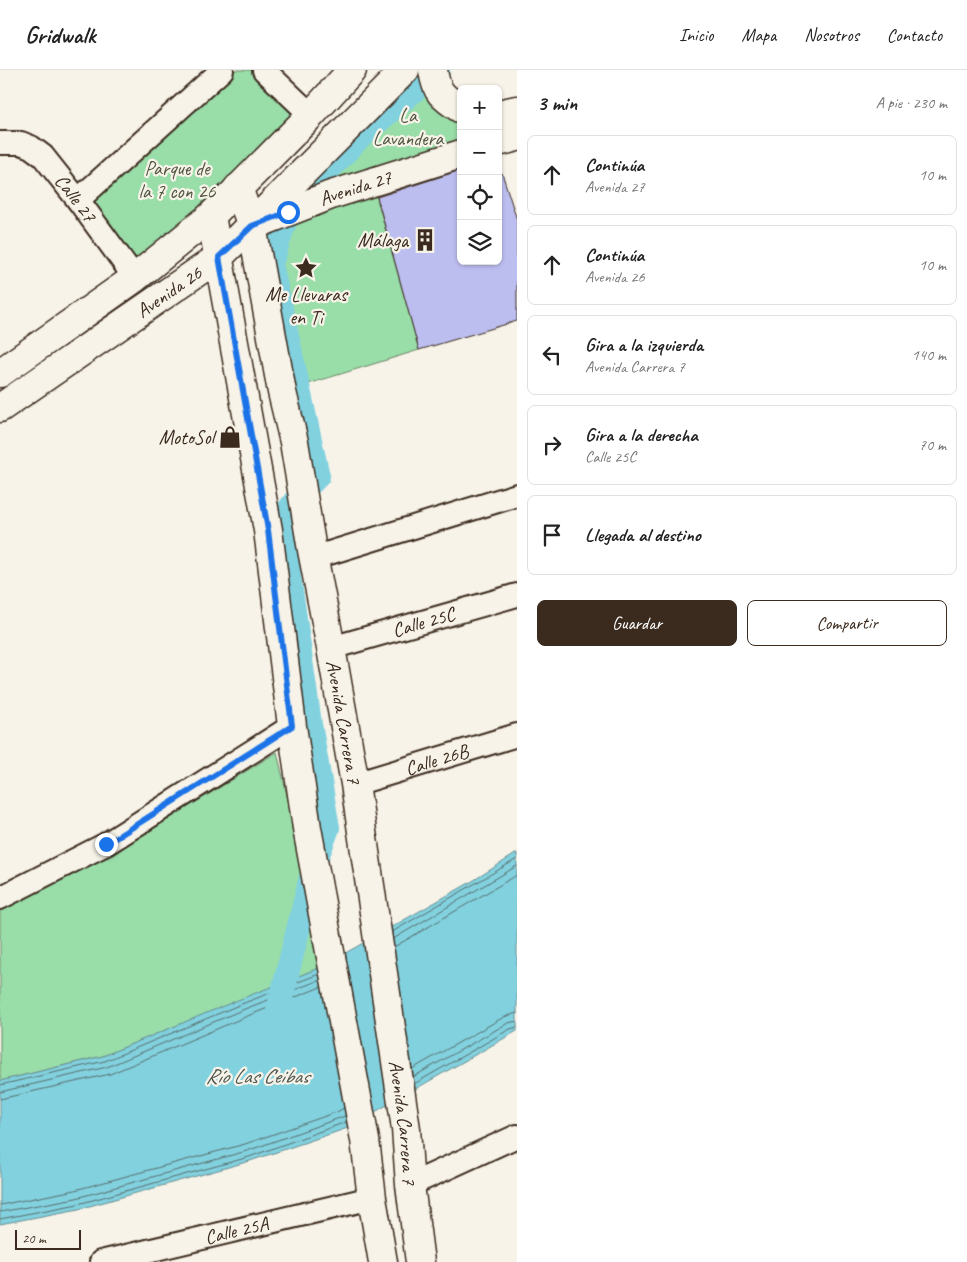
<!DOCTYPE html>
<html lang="es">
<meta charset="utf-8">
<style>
:root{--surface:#fff;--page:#f2f2f2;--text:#222;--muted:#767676;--line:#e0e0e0;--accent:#3b2a1e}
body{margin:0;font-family:Caveat,sans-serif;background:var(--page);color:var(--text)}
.controls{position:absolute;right:15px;top:15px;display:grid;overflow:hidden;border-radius:8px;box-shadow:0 1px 4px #0004}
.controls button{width:45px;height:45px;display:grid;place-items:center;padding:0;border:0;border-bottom:1px solid var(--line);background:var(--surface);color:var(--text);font:25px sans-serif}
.scale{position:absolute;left:15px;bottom:12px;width:66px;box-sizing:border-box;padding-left:5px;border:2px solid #3b2a1e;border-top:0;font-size:14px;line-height:18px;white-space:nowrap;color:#3b2a1e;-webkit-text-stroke:4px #f7f3e8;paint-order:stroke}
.stop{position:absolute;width:15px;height:15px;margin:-11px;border:4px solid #1a73e8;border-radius:50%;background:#fff}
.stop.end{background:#1a73e8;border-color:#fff;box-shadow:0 1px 5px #0008}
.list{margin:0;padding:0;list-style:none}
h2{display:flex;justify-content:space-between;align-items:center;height:65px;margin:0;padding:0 20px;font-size:21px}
h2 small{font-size:16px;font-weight:400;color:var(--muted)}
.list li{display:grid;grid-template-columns:32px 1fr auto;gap:15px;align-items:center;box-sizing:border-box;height:80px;margin:0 10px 10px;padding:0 10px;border:1px solid var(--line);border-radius:8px}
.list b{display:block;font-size:19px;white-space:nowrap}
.list p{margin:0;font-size:16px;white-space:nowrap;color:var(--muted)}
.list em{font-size:16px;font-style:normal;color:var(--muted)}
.actions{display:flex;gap:10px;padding:15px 20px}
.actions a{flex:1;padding:11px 0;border:1px solid var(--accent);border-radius:8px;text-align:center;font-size:18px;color:var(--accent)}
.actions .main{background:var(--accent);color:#fff}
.icon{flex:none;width:28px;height:28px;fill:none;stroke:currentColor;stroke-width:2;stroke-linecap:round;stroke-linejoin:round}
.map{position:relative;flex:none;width:517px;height:1192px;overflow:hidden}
header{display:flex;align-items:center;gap:30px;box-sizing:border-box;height:70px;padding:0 25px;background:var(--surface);border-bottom:1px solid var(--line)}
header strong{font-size:24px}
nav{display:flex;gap:28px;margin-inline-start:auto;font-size:18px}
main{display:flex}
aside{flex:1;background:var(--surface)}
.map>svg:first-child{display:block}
</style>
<header>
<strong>Gridwalk</strong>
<nav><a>Inicio</a><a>Mapa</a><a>Nosotros</a><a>Contacto</a></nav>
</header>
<main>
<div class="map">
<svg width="517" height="1192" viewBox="0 0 517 1192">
<rect width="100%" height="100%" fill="#f7f3e8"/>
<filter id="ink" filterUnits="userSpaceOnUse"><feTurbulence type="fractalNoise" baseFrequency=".02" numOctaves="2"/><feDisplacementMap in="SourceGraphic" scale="10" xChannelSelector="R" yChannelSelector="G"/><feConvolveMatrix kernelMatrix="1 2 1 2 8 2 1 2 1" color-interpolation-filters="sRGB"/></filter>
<g filter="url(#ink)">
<g fill="#99dda9" stroke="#6a8464">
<polygon points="222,0 264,0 311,45 135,208 78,130"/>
<polygon points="405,0 431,0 461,45 461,84 372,111 419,280 282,322 252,156 331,124 311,95"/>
<polygon points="277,682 292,747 319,898 103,986 0,1011 0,835 107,787"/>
</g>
<polygon fill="#82d1df" stroke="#668e92" points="517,783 517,961 345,1059 250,1091 79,1139 0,1154 0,1011 103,986 238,930 319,898 471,812"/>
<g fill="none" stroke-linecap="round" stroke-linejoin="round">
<g stroke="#576d6b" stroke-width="1">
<polyline points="392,862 517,789"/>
<polyline points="393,869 517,796"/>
<polyline points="394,877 517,805"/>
<polyline points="412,999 504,947 517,943"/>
<polyline points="413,1007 508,953 517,951"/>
<polyline points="414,1014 510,959 517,957"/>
<polyline points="0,1015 105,991 239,935 319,904"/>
<polyline points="0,1022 107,997 242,940 320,910"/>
<polyline points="0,1029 110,1004 245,947 321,917"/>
<polyline points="0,1135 75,1120 245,1074 337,1042 344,1038"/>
<polyline points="0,1142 76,1128 247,1081 345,1046"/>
<polyline points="0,1149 78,1134 249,1087 346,1052"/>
</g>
<polyline stroke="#82d1df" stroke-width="24" points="278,941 314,795 328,758 310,654 281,450 302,422 318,406 271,194 288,142 359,68 438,0"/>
</g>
<polygon fill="#bdbef0" stroke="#3b2a1e" points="461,100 461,191 498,191 498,103 502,103 517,150 517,251 419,280 377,127"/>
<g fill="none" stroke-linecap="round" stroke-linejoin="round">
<defs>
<g id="minor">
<polyline points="264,0 311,45"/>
<path id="s1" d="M0,73H21L31,77L43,86L78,130L135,208"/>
<polyline points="78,130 222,0"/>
<polyline points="313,488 517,425"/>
<path id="s2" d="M331,578L517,525"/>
<path id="s3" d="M355,714L517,665"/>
<polyline points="0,828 106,774 292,656"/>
<polyline points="410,1115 517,1066"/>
<path id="s4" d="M101,1192L372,1128"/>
</g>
<g id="secondary">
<path d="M433,0C436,22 442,27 461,39"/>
<polyline points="498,44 517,40"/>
<polyline points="498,72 517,67"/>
<path id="s5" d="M238,118L252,156L282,322L294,372L312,480L331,578L355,714L406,1059L410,1115L420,1192"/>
<polyline points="211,146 268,460 292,656 307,758 365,1070 372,1128 383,1192"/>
<path id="s6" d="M252,156L331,125L461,84"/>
</g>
<g id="primary">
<polyline points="0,303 135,208 211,146 311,45 352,0"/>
<path id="s7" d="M0,338L219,187L405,0"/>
</g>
</defs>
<use href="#minor" stroke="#3b2a1e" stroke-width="26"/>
<use href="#secondary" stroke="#3b2a1e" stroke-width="31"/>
<use href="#primary" stroke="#3b2a1e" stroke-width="31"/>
<use href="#minor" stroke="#f7f3e8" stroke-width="22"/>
<use href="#secondary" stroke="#f7f3e8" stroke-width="28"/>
<use href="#primary" stroke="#f7f3e8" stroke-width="28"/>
</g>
</g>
<g fill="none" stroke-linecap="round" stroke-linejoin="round" filter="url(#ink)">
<polyline stroke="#1a73e8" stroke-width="6" points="106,774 292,656 268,460 219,187 252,156 288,142"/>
</g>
<defs>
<symbol id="building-bare" viewBox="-9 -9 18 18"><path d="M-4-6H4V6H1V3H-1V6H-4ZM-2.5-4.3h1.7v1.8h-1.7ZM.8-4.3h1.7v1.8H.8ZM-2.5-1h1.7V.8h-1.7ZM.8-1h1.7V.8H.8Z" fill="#3b2a1e" stroke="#f7f3e8" stroke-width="2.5" paint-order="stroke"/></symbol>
<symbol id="sight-bare" viewBox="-9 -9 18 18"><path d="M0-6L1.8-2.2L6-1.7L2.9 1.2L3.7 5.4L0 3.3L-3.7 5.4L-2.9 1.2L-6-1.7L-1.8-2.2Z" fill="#3b2a1e" stroke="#f7f3e8" stroke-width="2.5" paint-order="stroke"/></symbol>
<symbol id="shop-bare" viewBox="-9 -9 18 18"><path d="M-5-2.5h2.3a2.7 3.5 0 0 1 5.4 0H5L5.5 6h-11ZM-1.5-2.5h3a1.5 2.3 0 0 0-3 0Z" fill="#3b2a1e" stroke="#f7f3e8" stroke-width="2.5" paint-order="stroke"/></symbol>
</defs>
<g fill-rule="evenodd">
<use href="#building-bare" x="409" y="154" width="32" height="32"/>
<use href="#sight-bare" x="290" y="182" width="32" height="32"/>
<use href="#shop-bare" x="214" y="351" width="32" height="32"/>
</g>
<g text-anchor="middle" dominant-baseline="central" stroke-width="4.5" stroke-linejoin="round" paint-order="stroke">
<g font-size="20" fill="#525741" stroke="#f7f3e8">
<text x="408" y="45">La<tspan x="408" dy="23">Lavandera</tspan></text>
<text x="177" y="98">Parque de<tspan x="177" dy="23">la 7 con 26</tspan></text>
</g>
<g font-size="20" fill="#3b2a1e" stroke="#f7f3e8">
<text stroke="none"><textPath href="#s6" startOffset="110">Avenida 27</textPath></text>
<text stroke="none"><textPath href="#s1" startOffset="100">Calle 27</textPath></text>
<text stroke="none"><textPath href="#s7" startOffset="205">Avenida 26</textPath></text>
<text stroke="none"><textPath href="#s2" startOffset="96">Calle 25C</textPath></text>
<text stroke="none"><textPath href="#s5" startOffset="545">Avenida Carrera 7</textPath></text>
<text stroke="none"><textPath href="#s3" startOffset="85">Calle 26B</textPath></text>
<text stroke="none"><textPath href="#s5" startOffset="950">Avenida Carrera 7</textPath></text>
<text stroke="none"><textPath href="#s4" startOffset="139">Calle 25A</textPath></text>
</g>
<g font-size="20" fill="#3b2a1e" stroke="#f7f3e8" text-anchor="end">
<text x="408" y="170">Málaga</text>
<text x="306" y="224" text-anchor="middle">Me Llevaras<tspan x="306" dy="23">en Ti</tspan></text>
<text x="214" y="367">MotoSol</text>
</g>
<g font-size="21" font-style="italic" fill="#4d544e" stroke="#f7f3e8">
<text x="257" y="1006">Río Las Ceibas</text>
</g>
</g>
</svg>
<div class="controls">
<button>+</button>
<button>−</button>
<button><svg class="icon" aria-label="locate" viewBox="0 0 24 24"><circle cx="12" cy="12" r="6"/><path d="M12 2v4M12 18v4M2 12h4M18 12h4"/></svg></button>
<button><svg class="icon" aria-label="layers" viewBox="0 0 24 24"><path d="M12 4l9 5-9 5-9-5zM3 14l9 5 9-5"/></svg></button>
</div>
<div class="scale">20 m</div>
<div class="stop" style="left:288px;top:142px"></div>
<div class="stop end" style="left:106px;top:774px"></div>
</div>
<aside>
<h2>3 min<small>A pie · 230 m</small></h2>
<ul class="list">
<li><svg class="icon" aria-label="ahead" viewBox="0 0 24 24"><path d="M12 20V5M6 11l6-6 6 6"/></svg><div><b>Continúa</b><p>Avenida 27</p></div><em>10 m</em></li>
<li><svg class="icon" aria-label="ahead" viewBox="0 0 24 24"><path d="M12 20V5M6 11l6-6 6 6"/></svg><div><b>Continúa</b><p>Avenida 26</p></div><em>10 m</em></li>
<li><svg class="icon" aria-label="left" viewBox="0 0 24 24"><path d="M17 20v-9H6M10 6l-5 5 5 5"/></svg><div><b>Gira a la izquierda</b><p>Avenida Carrera 7</p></div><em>140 m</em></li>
<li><svg class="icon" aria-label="right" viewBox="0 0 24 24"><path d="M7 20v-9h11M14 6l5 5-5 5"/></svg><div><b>Gira a la derecha</b><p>Calle 25C</p></div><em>70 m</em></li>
<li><svg class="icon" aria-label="arrive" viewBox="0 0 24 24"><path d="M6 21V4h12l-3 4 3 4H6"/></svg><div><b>Llegada al destino</b></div></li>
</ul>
<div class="actions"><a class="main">Guardar</a><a>Compartir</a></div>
</aside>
</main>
